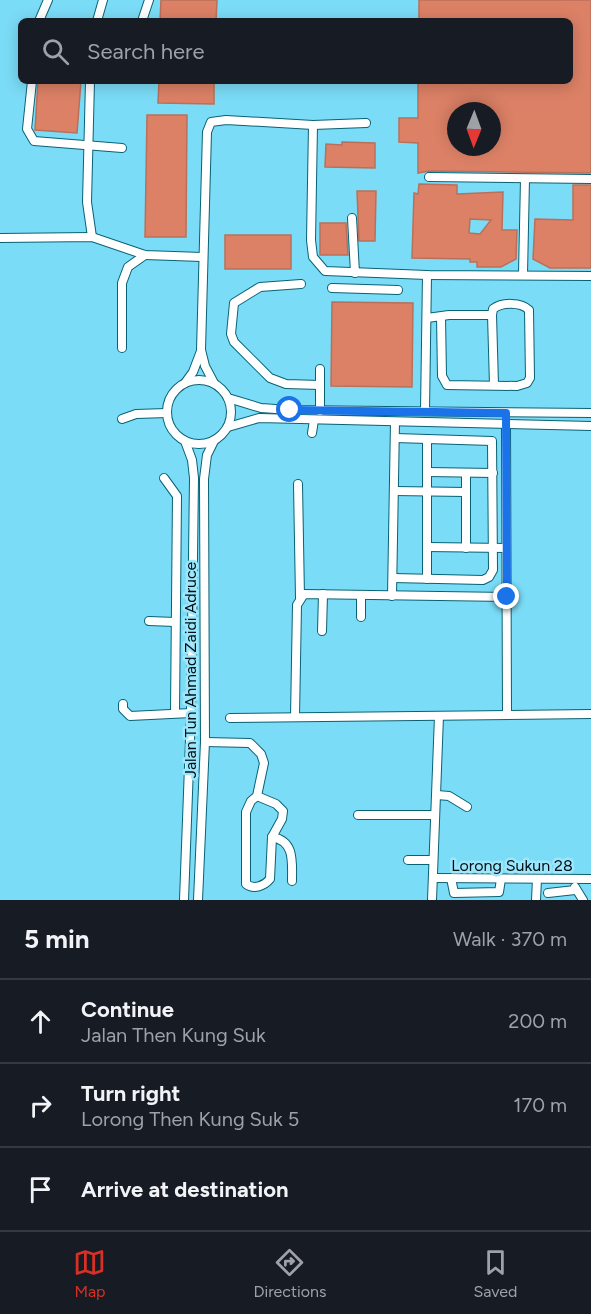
<!DOCTYPE html>
<meta charset="utf-8">
<style>
:root{--surface:#171b24;--page:#20242c;--text:#f1f3f6;--muted:#9ea1a6;--line:#363941;--accent:#d93025}
body{margin:0;font-family:Figtree,sans-serif;background:var(--page);color:var(--text)}
.compass{position:absolute;left:447px;top:102px;width:54px;height:54px;border-radius:50%;background:var(--surface);box-shadow:0 3px 15px #0003;rotate:181deg}
.stop{position:absolute;width:18px;height:18px;margin:-14px;border:4px solid #1a73e8;border-radius:50%;background:#fff}
.stop.end{background:#1a73e8;border-color:#fff;box-shadow:0 2px 6px #0008}
.list{margin:0;padding:0;list-style:none}
h2{display:flex;justify-content:space-between;align-items:center;height:78px;margin:0;padding:0 24px;font-size:26px}
h2 small{font-size:20px;font-weight:400;color:var(--muted)}
.list li{display:grid;grid-template-columns:39px 1fr auto;gap:18px;align-items:center;box-sizing:border-box;height:84px;padding:0 24px;border-top:2px solid var(--line)}
.list b{display:block;font-size:22px;white-space:nowrap}
.list p{margin:0;font-size:20px;white-space:nowrap;color:var(--muted)}
.list em{font-size:20px;font-style:normal;color:var(--muted)}
.icon{flex:none;width:33px;height:33px;fill:none;stroke:currentColor;stroke-width:2;stroke-linecap:round;stroke-linejoin:round}
.map{position:relative;flex:none;width:591px;height:900px;overflow:hidden}
.search{position:absolute;background:var(--surface);box-shadow:0 3px 15px #0003;left:18px;right:18px;top:18px;height:66px;display:flex;align-items:center;gap:15px;box-sizing:border-box;padding:0 21px;border-radius:9px;color:var(--muted);font-size:22px}
.sheet{height:330px;background:var(--surface)}
nav{display:flex;justify-content:space-around;align-items:center;box-sizing:border-box;height:84px;border-top:2px solid var(--line);background:var(--surface);font-size:16px;color:var(--muted)}
nav a{display:grid;justify-items:center;gap:3px}
nav .on{color:var(--accent)}
.map>svg:first-child{display:block}
</style>
<div class="map">
<svg width="591" height="900" viewBox="0 0 591 900">
<rect width="100%" height="100%" fill="#7bdcf7"/>
<g fill="#dc8166" stroke="#b9705a" stroke-width="1.5" fill-rule="evenodd">
<polygon points="161,0 217,0 216,21 160,21"/>
<path d="M419,0H591V173L429,171L418,173V143L399,142V118H418V81H570V21H419ZM456,111H492V147H456Z"/>
<polygon points="38,81 81,81 77,133 35,130"/>
<polygon points="159,81 214,81 214,104 158,103"/>
<polygon points="147,115 187,115 186,237 145,237"/>
<polygon points="342,142 375,143 375,168 325,167 326,144 342,145"/>
<path d="M419,184L457,185V194L503,192L502,230H517L516,259L501,267H477V262H470V259L412,258L414,193L418,194ZM470,219L491,220L480,234L469,233Z"/>
<polygon points="573,185 591,185 591,268 550,268 533,259 535,219 573,220"/>
<polygon points="357,191 376,191 375,241 359,241"/>
<polygon points="320,223 346,223 348,255 320,255"/>
<rect x="225" y="235" width="66" height="34"/>
<polygon points="332,302 413,303 412,387 331,386"/>
</g>
<g fill="none" stroke-linecap="round" stroke-linejoin="round">
<defs>
<g id="minor">
<polyline points="39,21 48,0"/>
<polyline points="97,21 103,0"/>
<polyline points="142,21 149,0"/>
<polyline points="32,81 27,129 34,141 122,148"/>
<polyline points="90,81 87,202 92,237"/>
<polyline points="313,125 311,240 313,257 325,271 427,275 591,276"/>
<polyline points="429,177 591,179"/>
<polyline points="352,218 355,273"/>
<polyline points="0,238 92,237 145,255 202,257"/>
<polyline points="523,274 525,179"/>
<polyline points="301,284 260,287 234,303 231,334 234,342 270,378 286,384 320,385"/>
<polyline points="332,288 398,290"/>
<path d="M441,317L442,376L447,385L517,386L527,383L530,378L529,310C521,302 502,302 493,309L492,315"/>
<polyline points="427,318 449,315 492,315 494,385"/>
<polyline points="122,348 122,283 128,267 145,255"/>
<circle cx="199" cy="412" r="32"/>
<polyline points="185,383 193,372 201,351"/>
<polyline points="214,383 205,366 201,350 207,132 211,122 226,120 313,125 366,123"/>
<polyline points="228,398 261,408 290,410 591,413"/>
<polyline points="320,411 320,369"/>
<polyline points="425,411 427,275"/>
<polyline points="122,419 136,414 167,413"/>
<polyline points="506,422 507,715"/>
<polyline points="228,427 259,418 591,426"/>
<polyline points="312,433 314,420"/>
<polyline points="427,472 493,473"/>
<polyline points="466,473 466,548"/>
<polyline points="164,478 177,496 175,713"/>
<polyline points="298,484 300,598"/>
<polyline points="394,491 466,492"/>
<polyline points="427,547 506,548"/>
<polyline points="393,578 483,580 489,577 493,570 492,441 395,438"/>
<polyline points="427,579 427,439"/>
<polyline points="392,596 395,422"/>
<polyline points="361,617 361,595"/>
<polyline points="149,621 175,622"/>
<polyline points="322,631 323,594"/>
<polyline points="123,704 123,709 130,716 191,713"/>
<polyline points="295,717 297,605 304,594 507,597"/>
<polyline points="230,718 591,714"/>
<path d="M205,742L250,743L261,754L264,763L257,796L251,801L246,812V884C254,890 264,886 270,879L272,837C295,841 292,862 292,881"/>
<polyline points="437,795 449,796 467,807"/>
<polyline points="257,796 276,804 283,811 282,819 272,837"/>
<polyline points="358,815 435,815"/>
<polyline points="408,860 433,860"/>
<polyline points="434,878 591,879"/>
<polyline points="451,878 454,893 499,892 501,879"/>
<polyline points="575,887 583,900"/>
<polyline points="548,893 575,890"/>
<polyline points="184,900 191,713 194,478 192,460 185,441"/>
<polyline points="198,900 205,742 204,479 207,455 214,441"/>
<polyline points="432,900 439,716"/>
<polyline points="536,900 537,879"/>
</g>
</defs>
<use href="#minor" stroke="#096274" stroke-width="10"/>
<use href="#minor" stroke="#fff" stroke-width="8"/>
</g>
<g fill="none" stroke-linecap="round" stroke-linejoin="round">
<polyline stroke="#1a73e8" stroke-width="8" points="290,410 506,413 507,597"/>
</g>
<g text-anchor="middle" dominant-baseline="central" stroke-width="5" stroke-linejoin="round" paint-order="stroke">
<g font-size="16" fill="#000f15" stroke="#9ce7fc">
<text transform="translate(190 670) rotate(-90)">Jalan Tun Ahmad Zaidi Adruce</text>
<text x="512" y="865">Lorong Sukun 28</text>
</g>
</g>
</svg>
<svg class="compass" viewBox="-18 -18 36 36"><path d="M0-13l5 13h-10z" fill="#e53935"/><path d="M0 13l5-13h-10z" fill="#9ea1a6"/></svg>
<div class="stop" style="left:290px;top:410px"></div>
<div class="stop end" style="left:507px;top:597px"></div>
<div class="search"><svg class="icon" aria-label="search" viewBox="0 0 24 24"><circle cx="10" cy="10" r="6"/><path d="M15 15l6 6"/></svg>Search here</div>
</div>
<section class="sheet">
<h2>5 min<small>Walk · 370 m</small></h2>
<ul class="list">
<li><svg class="icon" aria-label="ahead" viewBox="0 0 24 24"><path d="M12 20V5M6 11l6-6 6 6"/></svg><div><b>Continue</b><p>Jalan Then Kung Suk</p></div><em>200 m</em></li>
<li><svg class="icon" aria-label="right" viewBox="0 0 24 24"><path d="M7 20v-9h11M14 6l5 5-5 5"/></svg><div><b>Turn right</b><p>Lorong Then Kung Suk 5</p></div><em>170 m</em></li>
<li><svg class="icon" aria-label="arrive" viewBox="0 0 24 24"><path d="M6 21V4h12l-3 4 3 4H6"/></svg><div><b>Arrive at destination</b></div></li>
</ul>
</section>
<nav>
<a class="on"><svg class="icon" aria-label="map" viewBox="0 0 24 24"><path d="M3 6l6-2 6 2 6-2v14l-6 2-6-2-6 2zM9 4v14M15 6v14"/></svg>Map</a>
<a><svg class="icon" aria-label="directions" viewBox="0 0 24 24"><path d="M12 3l9 9-9 9-9-9zM9 14v-3h6M13 9l2 2-2 2"/></svg>Directions</a>
<a><svg class="icon" aria-label="saved" viewBox="0 0 24 24"><path d="M7 4h10v16l-5-4-5 4z"/></svg>Saved</a>
</nav>
